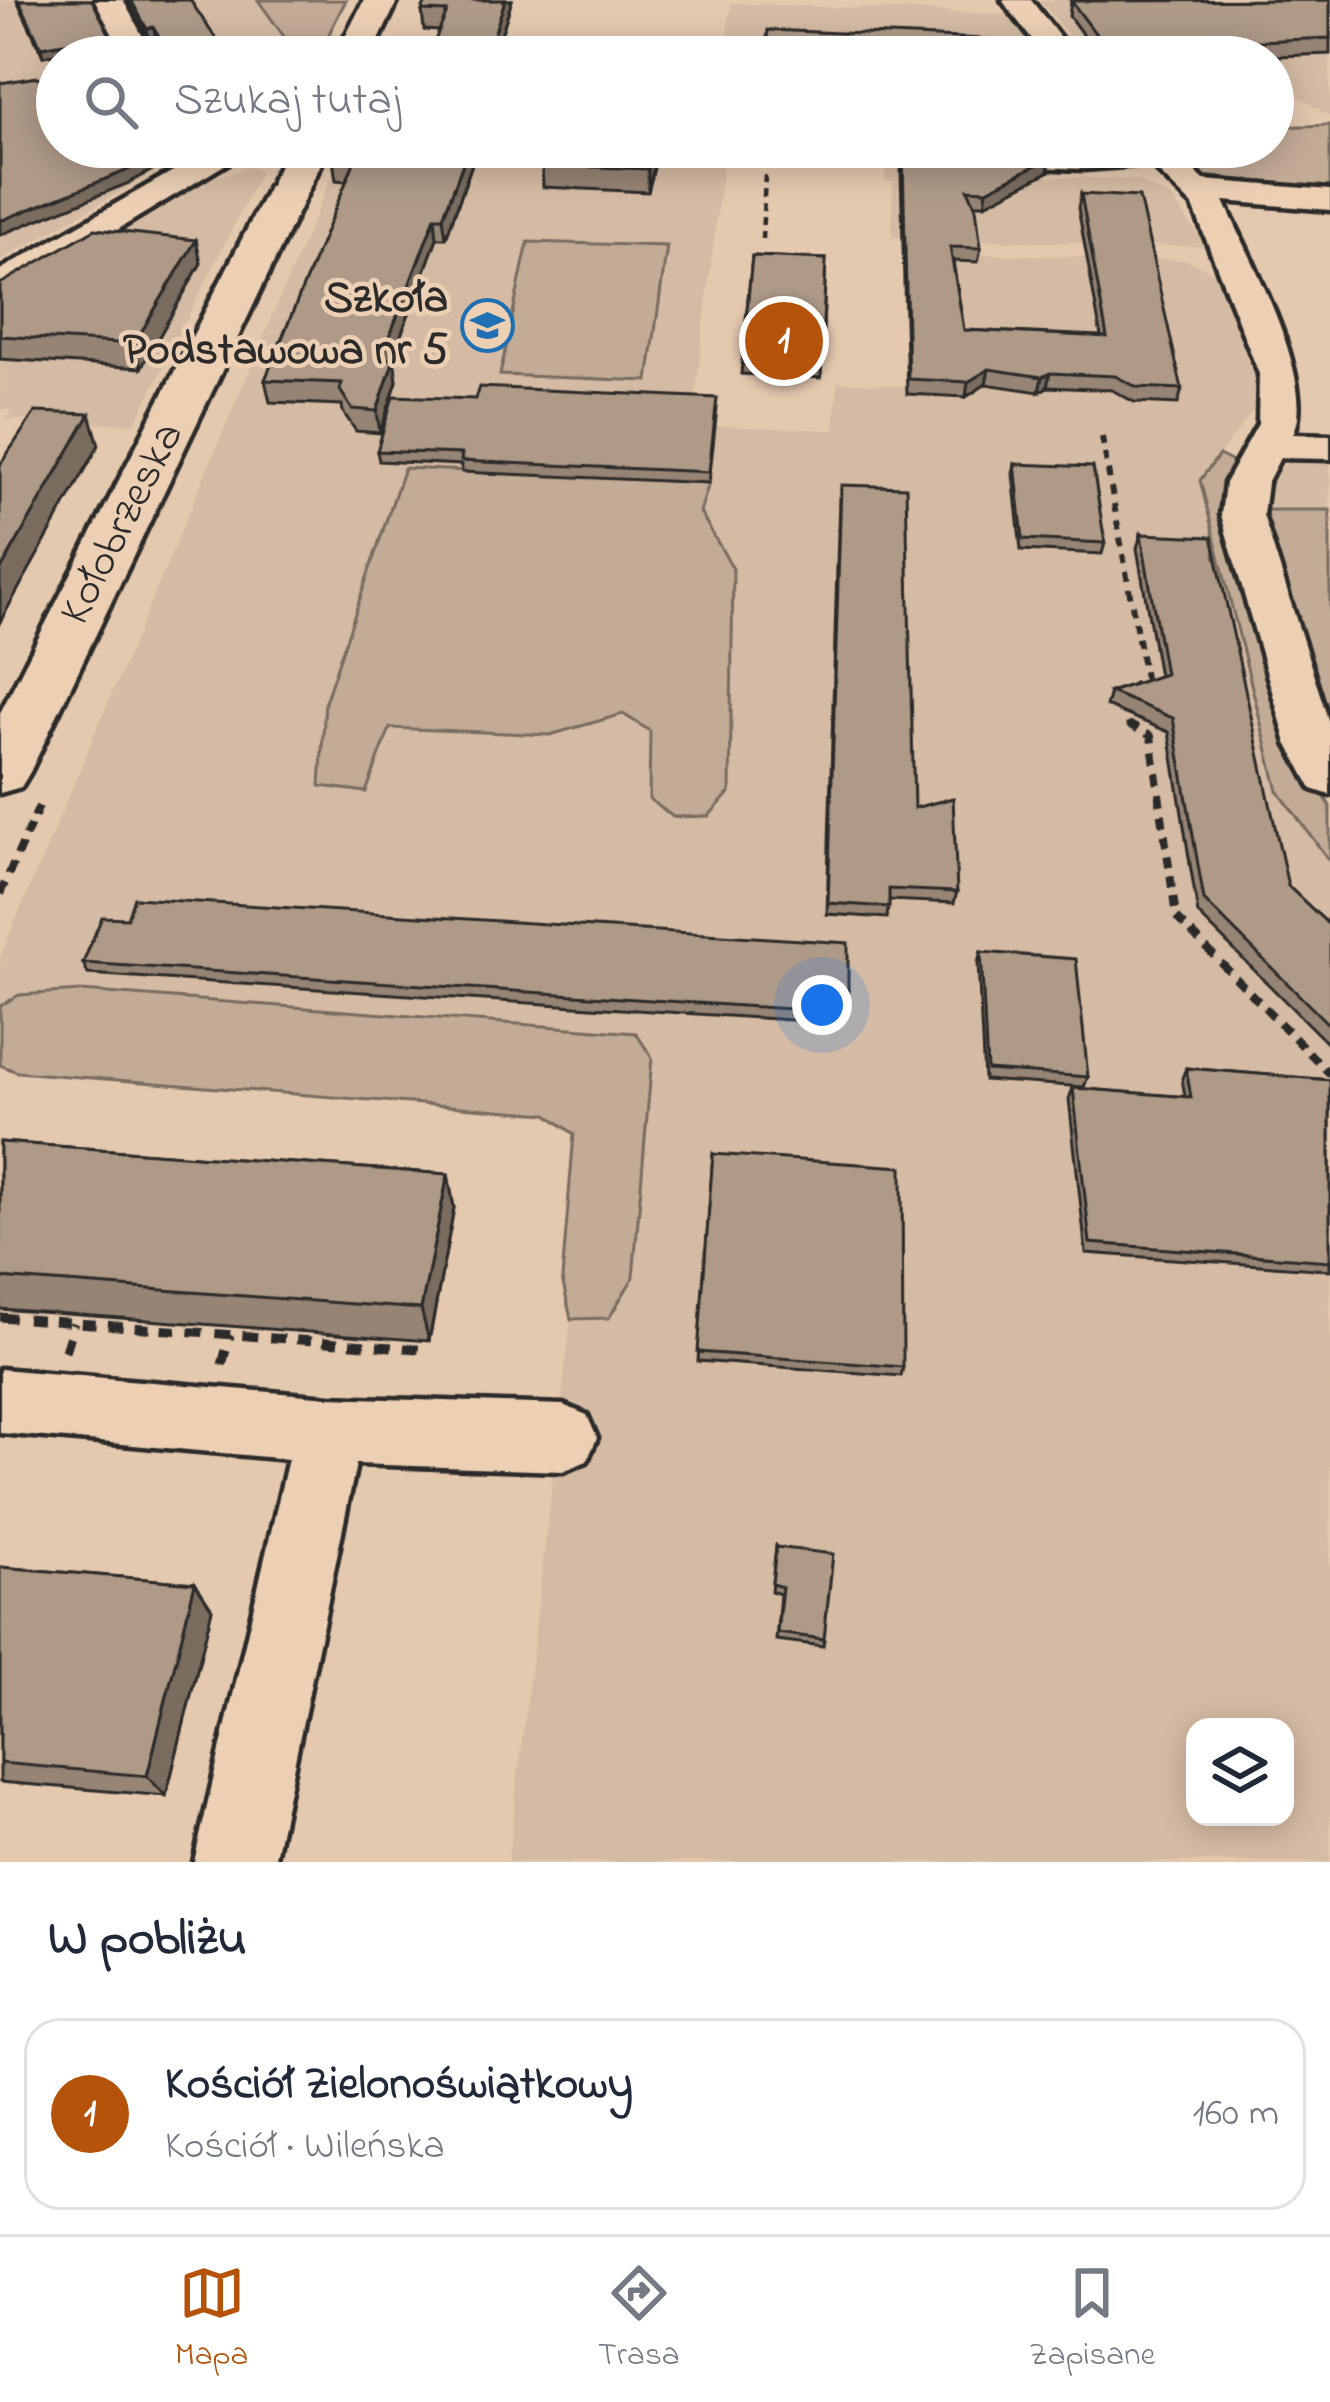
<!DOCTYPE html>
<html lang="pl">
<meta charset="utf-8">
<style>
:root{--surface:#fff;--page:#f6f6f7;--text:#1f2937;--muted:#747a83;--line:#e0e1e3;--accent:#b45309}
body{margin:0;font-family:"Indie Flower",sans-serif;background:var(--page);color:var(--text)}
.controls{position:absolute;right:36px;bottom:36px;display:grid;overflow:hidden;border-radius:24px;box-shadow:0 6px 30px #0003}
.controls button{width:108px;height:108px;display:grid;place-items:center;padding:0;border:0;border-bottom:3px solid var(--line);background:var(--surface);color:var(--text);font:60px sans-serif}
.you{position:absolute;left:822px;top:1005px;width:42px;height:42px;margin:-30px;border:9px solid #fff;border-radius:50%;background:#1a73e8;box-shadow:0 0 0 18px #1a73e833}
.badge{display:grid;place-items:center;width:78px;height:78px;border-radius:50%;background:var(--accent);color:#fff;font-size:39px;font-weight:700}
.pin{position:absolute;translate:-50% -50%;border:6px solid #fff;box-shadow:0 3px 12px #0006}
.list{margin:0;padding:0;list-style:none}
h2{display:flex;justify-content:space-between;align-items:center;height:156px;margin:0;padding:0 48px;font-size:51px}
h2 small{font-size:39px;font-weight:400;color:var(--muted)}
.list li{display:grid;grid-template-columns:78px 1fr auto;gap:36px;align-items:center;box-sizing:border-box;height:192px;margin:0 24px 24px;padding:0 24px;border:3px solid var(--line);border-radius:36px}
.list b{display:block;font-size:45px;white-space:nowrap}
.list p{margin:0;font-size:39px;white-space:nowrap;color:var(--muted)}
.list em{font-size:39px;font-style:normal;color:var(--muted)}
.icon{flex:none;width:66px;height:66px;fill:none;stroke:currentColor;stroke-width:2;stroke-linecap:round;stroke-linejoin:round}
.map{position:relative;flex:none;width:1330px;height:1862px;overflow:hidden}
.search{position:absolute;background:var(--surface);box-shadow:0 6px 30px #0003;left:36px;right:36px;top:36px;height:132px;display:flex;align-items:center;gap:30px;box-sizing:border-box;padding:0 42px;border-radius:66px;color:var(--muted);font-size:45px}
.sheet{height:372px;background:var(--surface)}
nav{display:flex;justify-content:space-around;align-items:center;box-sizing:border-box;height:168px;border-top:3px solid var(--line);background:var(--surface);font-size:33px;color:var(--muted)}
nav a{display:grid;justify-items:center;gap:6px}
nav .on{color:var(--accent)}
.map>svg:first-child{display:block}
</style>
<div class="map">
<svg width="1330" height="1862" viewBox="0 0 1330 1862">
<rect width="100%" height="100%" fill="#e5c9af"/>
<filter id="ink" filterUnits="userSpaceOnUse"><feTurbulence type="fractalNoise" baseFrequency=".00833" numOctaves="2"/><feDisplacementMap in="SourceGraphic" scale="24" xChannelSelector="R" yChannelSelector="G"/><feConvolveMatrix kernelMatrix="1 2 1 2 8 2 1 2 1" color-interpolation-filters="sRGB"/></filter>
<g filter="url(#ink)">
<g fill="#d5bba3" fill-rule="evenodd">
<polygon points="0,0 346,0 317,57 57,57 57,147 197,147 0,261"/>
<polygon points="1039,0 1330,0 1330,117 1273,79 1273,57 1087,57"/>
<polygon points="731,3 1018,15 1049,57 724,57"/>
<path d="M344,147L723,161L693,419L716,421V426L834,430L838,382L906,386L903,251L1187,260L1216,273L1259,391L1254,409L1200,480L1278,791L1330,862V1862H508L571,1319L562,1279L574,1134L547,1114L17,1072L0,1065V957ZM1195,1727H1285V1817H1195Z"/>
<polygon points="249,167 261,171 135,424 6,419 12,411 0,409 0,297 205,181"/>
<polygon points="885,169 1136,180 1172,198 1207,247 887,237 892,236 893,182 885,181"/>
<polygon points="1292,455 1330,455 1330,510 1265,510 1263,491"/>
</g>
<g fill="#c3ac96" stroke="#776c60" stroke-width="3">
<polygon points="258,0 346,0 318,56 298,56"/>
<polygon points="1330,125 1330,191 1205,176 1169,147 1273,147 1273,127"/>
<polygon points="528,242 667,246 648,381 500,375"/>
<polygon points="1219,455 1235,463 1227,509 1292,742 1330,806 1330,862 1278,791 1200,480"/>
<polygon points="404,468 709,483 700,512 733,569 730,792 709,816 673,817 649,799 650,731 623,714 550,735 390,728 366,792 320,786 325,702"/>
<polygon points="1265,510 1330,510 1330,742"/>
<polygon points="81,991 636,1033 652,1058 633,1278 609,1318 571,1319 562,1279 574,1134 547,1114 17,1072 0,1065 0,1006 19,995"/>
</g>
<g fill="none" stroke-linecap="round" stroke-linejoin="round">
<defs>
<g id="minor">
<polygon points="95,0 123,0 154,57 124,57"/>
<polygon points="1002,0 1031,0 1075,57 1045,57"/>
<polygon points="215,147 254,147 13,293 0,296 0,270"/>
<path d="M767,147H1170L1204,180L1330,190V210L1224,201C1247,253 1319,383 1293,434L1330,435V459L1280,458L1267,483L1263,515L1330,726V795L1312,789L1287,743L1221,515L1225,483L1258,424L1259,374L1193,206L1150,164L1084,169L783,157Z"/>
<polygon points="0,1369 329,1397 563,1405 587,1415 597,1438 587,1461 563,1471 356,1464 274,1862 194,1862 288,1459 0,1433"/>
</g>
<g id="major">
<polygon points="364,0 398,0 371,57 335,57"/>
<polygon points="289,147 329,147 30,772 21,787 0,793 0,713"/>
</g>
</defs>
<use href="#minor" stroke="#2b2b2b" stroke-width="9"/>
<use href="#major" stroke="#2b2b2b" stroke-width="9"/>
<g stroke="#2b2b2b" stroke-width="4.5" stroke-dasharray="8 6" stroke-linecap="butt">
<polyline points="449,147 555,151"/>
<polyline points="648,155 746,158"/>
<polyline points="762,239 765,175"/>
</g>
<polyline stroke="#2b2b2b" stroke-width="6" stroke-dasharray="9 8" stroke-linecap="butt" points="1102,437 1145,678 1125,690"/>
<g stroke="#2b2b2b" stroke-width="8" stroke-dasharray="12 9" stroke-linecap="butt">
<polyline points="1121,703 1130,725 1151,736 1176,917 1330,1074"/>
<polyline points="0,894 41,802"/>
</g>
<g stroke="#2b2b2b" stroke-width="9" stroke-dasharray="15 12" stroke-linecap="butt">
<polyline points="0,1317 430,1350"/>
<polyline points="65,1351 74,1323"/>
<polyline points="222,1365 230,1335"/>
</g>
<use href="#minor" fill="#edd0b4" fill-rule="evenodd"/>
<use href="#major" fill="#edd0b4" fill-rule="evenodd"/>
</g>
<g fill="#968475" stroke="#2b2b2b" stroke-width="3">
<polygon points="17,0 92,0 112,44 43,56"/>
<polygon points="128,0 190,0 224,57 168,57 156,37 149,38"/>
<polygon points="427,0 512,0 494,57 439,31 424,30 422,11"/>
<polygon points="1330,0 1330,54 1249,57 1099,57 1069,16 1071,1"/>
<polygon points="547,147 659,147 648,192 543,187 542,165"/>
<polygon points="475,155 446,238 437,238 392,359 394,359 397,381 380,433 356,431 343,412 342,405 270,402 265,380 347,181 336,180 333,160"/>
<polygon points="903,157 1050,158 1048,172 985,204 974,204 981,248 978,262 953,261 964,330 1101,336 1078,208 1081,194 1182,389 1178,404 1134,402 1112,390 1047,387 1039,392 986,384 966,397 907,394 901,171"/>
<polygon points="196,240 201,263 141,368 0,359 0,284"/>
<polygon points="752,256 826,259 821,378 741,374"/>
<polygon points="717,408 709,483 462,472 461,465 379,461 377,451"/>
<polygon points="1015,464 1105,543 1102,554 1021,550 1013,474"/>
<polygon points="839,496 914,808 957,892 954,903 889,900 887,918 827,914"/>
<polygon points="1141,534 1288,886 1330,926 1330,1046 1198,914 1169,732 1106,706 1110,692 1159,676 1137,548"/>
<polygon points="981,952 1088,1077 1084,1087 984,1080 978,963"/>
<polygon points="83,963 848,991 846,1001 822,1001 820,1022 88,974"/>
<polygon points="1186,1068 1330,1080 1330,1270 1086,1253 1069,1099 1073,1088 1185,1097 1182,1078"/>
<polygon points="0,1142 448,1174 454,1208 429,1341 0,1309"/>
<polygon points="713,1154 903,1367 901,1376 698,1361"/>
<polygon points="776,1547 824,1639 823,1646 776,1640 780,1594 771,1591"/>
<polygon points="0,1567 195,1583 212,1609 166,1796 0,1782"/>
</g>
<g fill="#7a6c5f" stroke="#2b2b2b" stroke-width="3">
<polygon points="505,0 512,0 494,57 487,57"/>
<polygon points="153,27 156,37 149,38 147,29"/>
<polygon points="110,35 112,44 43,56 41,47"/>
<polygon points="222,48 224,57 172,57"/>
<polygon points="170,147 194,147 129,183 0,235 0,221"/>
<polygon points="469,147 474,147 475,155 446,238 443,217"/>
<polygon points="653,147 659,147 648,192 648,169"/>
<polygon points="1050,158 1048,172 985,204 987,190"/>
<polygon points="435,217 437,238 384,381 381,359"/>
<polygon points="196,240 201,263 141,368 134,344"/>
<polygon points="394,359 397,381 380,433 377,411"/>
<polygon points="989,369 986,384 966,397 968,382"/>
<polygon points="1050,373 1047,387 1039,392 1042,377"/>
<polygon points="90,414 99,445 0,622 0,571"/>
<polygon points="448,1174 454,1208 429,1341 421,1309"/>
<polygon points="195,1583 212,1609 166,1796 147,1776"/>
</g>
<g fill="#af9a88" stroke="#2b2b2b" stroke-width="3">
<polygon points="19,0 92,0 110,35 41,47"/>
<polygon points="131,0 190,0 222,48 171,57 153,27 147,29"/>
<polygon points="427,0 505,0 487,57 428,57 447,12 422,11"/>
<polygon points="1330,0 1330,38 1188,44 1199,57 1113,57 1071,1"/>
<polygon points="768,30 984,39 988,57 765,57"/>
<polygon points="37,77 57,84 57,147 170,147 126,171 0,221 0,83"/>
<polygon points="340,147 469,147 443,217 435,217 381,359 394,359 377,411 352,409 340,390 342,383 265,380 355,160 333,160"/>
<polygon points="547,147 653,147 648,169 542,165"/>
<polygon points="903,157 1050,158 987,190 968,189 976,208 981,248 950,247 964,330 1107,337 1081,194 1139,197 1182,389 1137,387 1115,376 1050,373 1042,377 989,369 968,382 908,379"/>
<polygon points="95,229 196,240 134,344 0,336 0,284"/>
<polygon points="752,256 826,259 821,367 742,364"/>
<polygon points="479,387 717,398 709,472 461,461 462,454 377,451 393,396 475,399"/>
<polygon points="35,412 90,414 0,571 0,465"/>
<polygon points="1015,464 1093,467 1105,543 1023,539"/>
<polygon points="841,485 906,487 914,808 953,798 957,892 889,889 889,907 828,903"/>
<polygon points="1141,534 1212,537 1288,886 1330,926 1330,1026 1204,900 1173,718 1110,692 1165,674"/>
<polygon points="134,898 848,943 848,991 823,990 821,1011 83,963 102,917 127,918"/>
<polygon points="981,952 1076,959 1088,1077 987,1070"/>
<polygon points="1186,1068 1330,1080 1330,1261 1090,1243 1073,1088 1191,1097"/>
<polygon points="0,1142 448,1174 421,1309 0,1278"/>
<polygon points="713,1154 902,1167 903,1367 698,1352"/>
<polygon points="776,1547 833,1554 824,1639 777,1633 782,1587 772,1584"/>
<polygon points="0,1567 195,1583 147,1776 0,1763"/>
</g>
</g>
<defs>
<symbol id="school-ring" viewBox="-11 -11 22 22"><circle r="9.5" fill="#edd0b4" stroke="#1f6fb2" stroke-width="1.5"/><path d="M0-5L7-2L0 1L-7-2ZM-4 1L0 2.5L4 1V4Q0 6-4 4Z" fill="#1f6fb2"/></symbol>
</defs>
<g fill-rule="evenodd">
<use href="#school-ring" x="458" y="296" width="59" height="59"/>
</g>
<g text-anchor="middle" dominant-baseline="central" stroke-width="9" stroke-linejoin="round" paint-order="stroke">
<g font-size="45" font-weight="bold" fill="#2b2b2b" stroke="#edd0b4" text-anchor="end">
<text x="448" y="300">Szkoła<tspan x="448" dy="52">Podstawowa nr 5</tspan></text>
</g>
<g font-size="45" fill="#2b2b2b" stroke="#edd0b4">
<text transform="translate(123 524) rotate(-63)">Kołobrzeska</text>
</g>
</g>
</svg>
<div class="controls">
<button><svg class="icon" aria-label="layers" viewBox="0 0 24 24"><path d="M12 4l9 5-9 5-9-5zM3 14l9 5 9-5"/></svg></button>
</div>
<div class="you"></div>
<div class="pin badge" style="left:784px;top:341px">1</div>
<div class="search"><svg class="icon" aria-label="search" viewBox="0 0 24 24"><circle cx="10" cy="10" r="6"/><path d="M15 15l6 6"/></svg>Szukaj tutaj</div>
</div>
<section class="sheet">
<h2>W pobliżu<small></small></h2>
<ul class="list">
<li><span class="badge">1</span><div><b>Kościół Zielonoświątkowy</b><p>Kościół · Wileńska</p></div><em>160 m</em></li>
</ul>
</section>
<nav>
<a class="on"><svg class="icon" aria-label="map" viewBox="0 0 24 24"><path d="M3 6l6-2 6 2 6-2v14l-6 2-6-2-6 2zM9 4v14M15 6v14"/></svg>Mapa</a>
<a><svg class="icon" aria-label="directions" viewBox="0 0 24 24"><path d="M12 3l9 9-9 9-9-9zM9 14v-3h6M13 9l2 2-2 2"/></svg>Trasa</a>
<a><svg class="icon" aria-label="saved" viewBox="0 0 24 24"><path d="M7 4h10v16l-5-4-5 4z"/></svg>Zapisane</a>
</nav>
